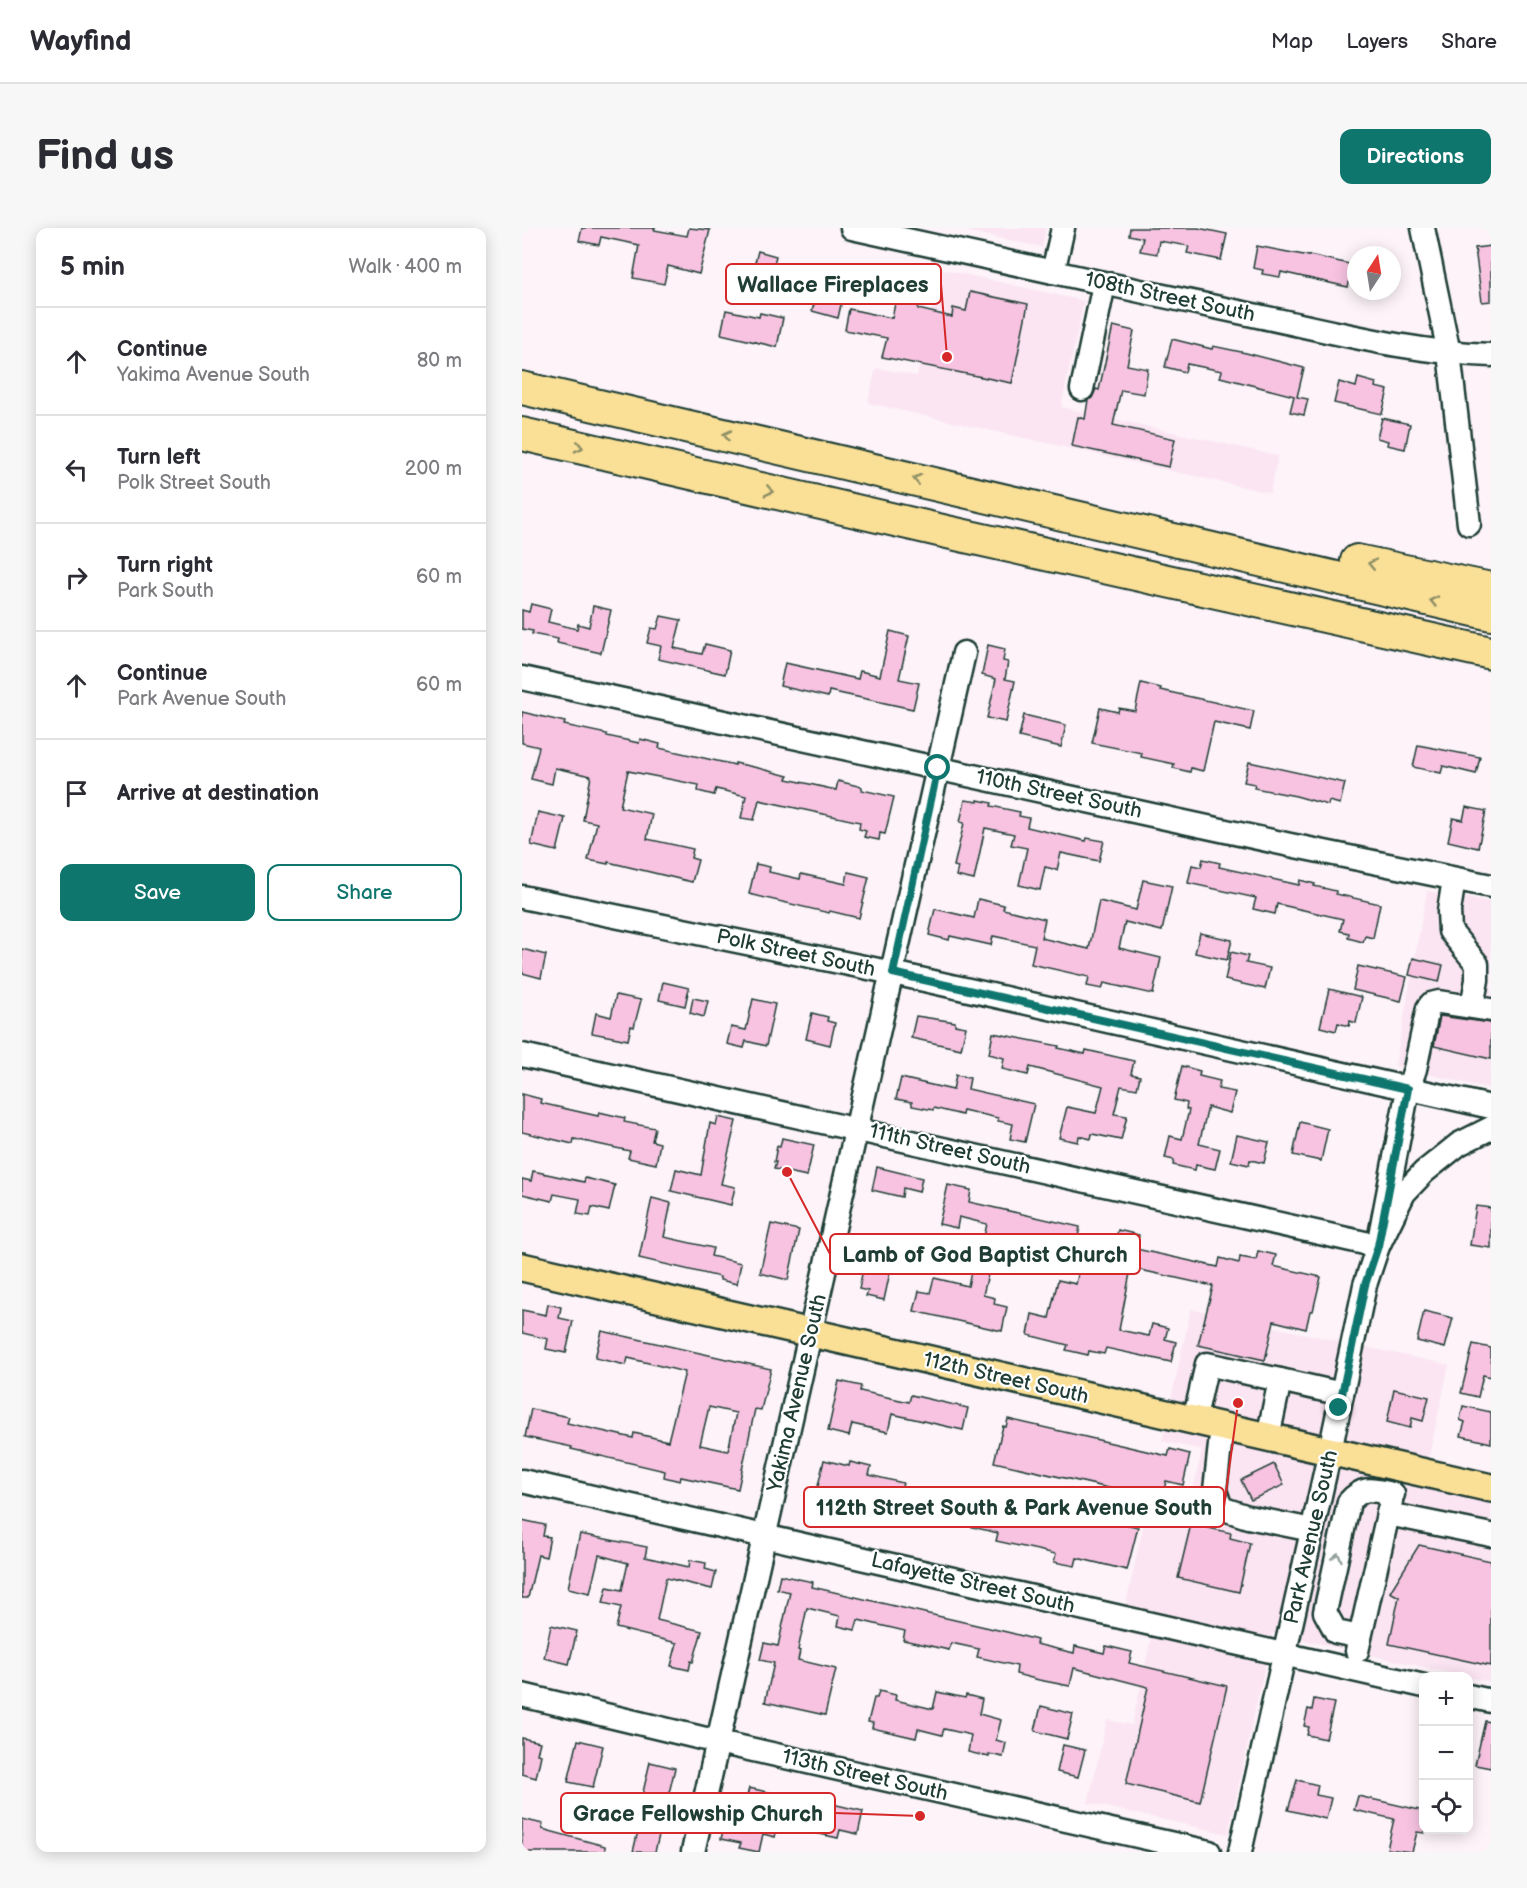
<!DOCTYPE html>
<meta charset="utf-8">
<style>
:root{--surface:#fff;--page:#f7f7f7;--text:#2b2b33;--muted:#7c7c81;--line:#e1e1e2;--accent:#0f766e}
body{margin:0;font-family:"Balsamiq Sans",sans-serif;background:var(--page);color:var(--text)}
.controls{position:absolute;right:18px;bottom:18px;display:grid;overflow:hidden;border-radius:12px;box-shadow:0 3px 15px #0003}
.controls button{width:54px;height:54px;display:grid;place-items:center;padding:0;border:0;border-bottom:2px solid var(--line);background:var(--surface);color:var(--text);font:30px sans-serif}
.compass{position:absolute;left:825px;top:18px;width:54px;height:54px;border-radius:50%;background:var(--surface);box-shadow:0 3px 15px #0003;rotate:12deg}
.stop{position:absolute;width:18px;height:18px;margin:-14px;border:4px solid #0f766e;border-radius:50%;background:#fff}
.stop.end{background:#0f766e;border-color:#fff;box-shadow:0 2px 6px #0008}
.list{margin:0;padding:0;list-style:none}
h2{display:flex;justify-content:space-between;align-items:center;height:78px;margin:0;padding:0 24px;font-size:26px}
h2 small{font-size:20px;font-weight:400;color:var(--muted)}
.list li{display:grid;grid-template-columns:39px 1fr auto;gap:18px;align-items:center;box-sizing:border-box;height:108px;padding:0 24px;border-top:2px solid var(--line)}
.list b{display:block;font-size:22px;white-space:nowrap}
.list p{margin:0;font-size:20px;white-space:nowrap;color:var(--muted)}
.list em{font-size:20px;font-style:normal;color:var(--muted)}
.actions{display:flex;gap:12px;padding:18px 24px}
.actions a{flex:1;padding:14px 0;border:2px solid var(--accent);border-radius:12px;text-align:center;font-size:21px;color:var(--accent)}
.actions .main{background:var(--accent);color:#fff}
.icon{flex:none;width:33px;height:33px;fill:none;stroke:currentColor;stroke-width:2;stroke-linecap:round;stroke-linejoin:round}
.map{position:relative;flex:none;width:969px;height:1624px;overflow:hidden;border-radius:12px}
header{display:flex;align-items:center;gap:36px;box-sizing:border-box;height:84px;padding:0 30px;background:var(--surface);border-bottom:2px solid var(--line)}
header strong{font-size:28px}
nav{display:flex;gap:33px;margin-inline-start:auto;font-size:21px}
.intro{display:flex;align-items:center;justify-content:space-between;box-sizing:border-box;height:144px;padding:0 36px}
h1{margin:0;font-size:42px}
.button{padding:15px 27px;border-radius:12px;background:var(--accent);color:#fff;font-size:21px;font-weight:700}
main{display:flex;gap:36px;padding:0 36px}
aside{flex:1;background:var(--surface);border-radius:12px;box-shadow:0 3px 15px #0003}
.map>svg:first-child{display:block}
</style>
<header>
<strong>Wayfind</strong>
<nav><a>Map</a><a>Layers</a><a>Share</a></nav>
</header>
<div class="intro"><h1>Find us</h1><a class="button">Directions</a></div>
<main>
<aside>
<h2>5 min<small>Walk · 400 m</small></h2>
<ul class="list">
<li><svg class="icon" aria-label="ahead" viewBox="0 0 24 24"><path d="M12 20V5M6 11l6-6 6 6"/></svg><div><b>Continue</b><p>Yakima Avenue South</p></div><em>80 m</em></li>
<li><svg class="icon" aria-label="left" viewBox="0 0 24 24"><path d="M17 20v-9H6M10 6l-5 5 5 5"/></svg><div><b>Turn left</b><p>Polk Street South</p></div><em>200 m</em></li>
<li><svg class="icon" aria-label="right" viewBox="0 0 24 24"><path d="M7 20v-9h11M14 6l5 5-5 5"/></svg><div><b>Turn right</b><p>Park South</p></div><em>60 m</em></li>
<li><svg class="icon" aria-label="ahead" viewBox="0 0 24 24"><path d="M12 20V5M6 11l6-6 6 6"/></svg><div><b>Continue</b><p>Park Avenue South</p></div><em>60 m</em></li>
<li><svg class="icon" aria-label="arrive" viewBox="0 0 24 24"><path d="M6 21V4h12l-3 4 3 4H6"/></svg><div><b>Arrive at destination</b></div></li>
</ul>
<div class="actions"><a class="main">Save</a><a>Share</a></div>
</aside>
<div class="map">
<svg width="969" height="1624" viewBox="0 0 969 1624">
<rect width="100%" height="100%" fill="#fdf3f9"/>
<filter id="ink" filterUnits="userSpaceOnUse"><feTurbulence type="fractalNoise" baseFrequency=".0167" numOctaves="2"/><feDisplacementMap in="SourceGraphic" scale="12" xChannelSelector="R" yChannelSelector="G"/><feConvolveMatrix kernelMatrix="1 2 1 2 8 2 1 2 1" color-interpolation-filters="sRGB"/></filter>
<g filter="url(#ink)">
<g fill="#fbe5f2">
<polygon points="448,0 524,0 520,19 448,4"/>
<polygon points="419,41 562,73 539,179 756,228 748,265 346,175 354,140 395,148"/>
<polygon points="905,663 969,674 969,861 873,838"/>
<polygon points="669,1081 927,1137 900,1260 969,1275 969,1454 750,1405 706,1606 566,1575 585,1492 610,1497 629,1411 598,1404 624,1285 664,1294 680,1222 640,1213"/>
</g>
<g fill="#f7c3e1" stroke="#1f3d34" stroke-width="1.5" fill-rule="evenodd">
<polygon points="60,0 133,0 132,2 165,8 167,0 188,2 177,46 146,38 142,56 111,50 117,17 79,9 77,17 57,13"/>
<polygon points="608,0 676,0 705,6 699,32 665,25 667,18 637,13 635,26 618,23 621,10 607,7"/>
<polygon points="735,18 787,28 787,27 832,37 826,59 759,44 758,49 740,46 741,42 731,40"/>
<polygon points="969,18 969,73 960,74 953,20"/>
<polygon points="236,23 254,28 248,51 230,46"/>
<polygon points="290,52 323,59 316,90 290,83 292,76 284,74"/>
<polygon points="378,52 401,57 396,81 430,89 431,80 444,83 448,64 506,76 490,155 360,129 365,110 323,102 327,81 370,90"/>
<polygon points="204,82 237,89 238,85 261,90 255,119 199,106"/>
<polygon points="591,98 612,103 605,137 626,141 622,166 599,162 591,197 653,211 647,239 550,218 556,189 563,191 566,172 570,170 574,161 577,162"/>
<polygon points="650,111 690,121 691,118 724,125 782,140 775,169 786,171 782,187 768,184 772,168 698,149 700,143 665,136 663,144 643,139"/>
<polygon points="836,150 854,155 853,159 866,162 860,186 812,175 817,154 834,159"/>
<polygon points="860,190 888,196 883,221 865,217 866,213 855,210"/>
<polygon points="9,376 29,381 26,394 55,401 56,396 67,399 71,378 89,382 79,425 35,415 36,411 10,406 11,403 0,401 0,382 7,384"/>
<polygon points="139,388 159,392 152,420 180,426 183,416 208,422 203,446 136,431 139,418 125,415 129,400 135,401"/>
<polygon points="368,403 387,408 377,451 397,455 391,481 307,463 306,469 258,458 263,435 336,451 338,443 358,448"/>
<polygon points="466,417 483,421 481,433 486,434 483,451 493,453 484,494 465,490 474,451 460,447"/>
<polygon points="619,455 639,460 638,462 732,483 728,502 692,494 681,543 669,540 668,544 651,540 652,536 619,529 620,525 570,515 578,480 596,484 597,480 613,483"/>
<polygon points="0,484 43,494 42,497 85,506 85,508 117,515 118,511 138,516 137,520 213,537 213,535 236,540 266,548 265,551 314,562 316,553 340,559 340,562 372,569 363,606 358,605 357,612 342,609 344,603 337,601 338,594 237,572 232,592 219,590 224,568 194,561 192,567 176,563 177,557 106,543 98,579 130,586 125,611 171,621 169,630 176,632 170,654 86,634 86,636 66,632 75,595 61,592 69,548 33,540 30,556 9,551 17,519 0,515"/>
<polygon points="502,487 544,497 539,519 497,509"/>
<polygon points="896,517 958,529 954,546 921,538 919,545 891,539"/>
<polygon points="727,534 823,555 818,576 807,573 806,577 774,568 732,560 733,556 722,554"/>
<polygon points="443,572 456,574 456,572 470,575 469,578 498,584 497,588 507,590 505,599 564,613 565,610 582,613 577,633 539,625 535,642 523,639 518,662 497,657 505,620 489,617 492,606 463,600 452,652 434,648 436,639 432,638 442,595 438,594"/>
<polygon points="944,579 964,583 956,620 926,613 931,590 941,592"/>
<polygon points="16,584 43,590 35,623 9,617"/>
<polygon points="681,631 698,635 697,639 777,657 778,652 793,656 792,658 814,663 814,666 858,676 851,710 843,708 841,714 826,710 827,705 818,703 821,691 755,676 753,686 731,681 734,670 666,655 670,637 679,639"/>
<polygon points="234,636 248,639 247,644 278,651 279,646 324,656 326,644 347,649 337,690 308,683 307,685 227,666"/>
<polygon points="621,652 650,658 640,703 603,694 597,720 639,730 631,766 582,755 580,761 565,758 567,749 509,736 513,717 471,708 469,717 428,708 427,712 407,707 413,681 452,690 456,671 482,677 481,681 523,691 519,710 567,721 577,673 614,682"/>
<polygon points="678,705 710,712 705,732 673,725"/>
<polygon points="0,721 24,727 19,750 0,745"/>
<polygon points="709,724 726,728 724,735 748,740 743,761 703,752"/>
<polygon points="891,730 921,737 917,754 887,747"/>
<polygon points="836,738 885,749 879,773 831,762"/>
<polygon points="141,754 167,760 163,778 137,772"/>
<polygon points="807,761 840,769 834,795 828,793 827,798 816,795 814,803 798,799"/>
<polygon points="94,767 119,772 112,799 109,798 106,812 70,805 74,785 89,789"/>
<polygon points="171,770 186,773 182,789 168,785"/>
<polygon points="231,771 253,776 244,818 224,813 222,820 205,816 209,799 224,802"/>
<polygon points="290,785 306,789 305,793 313,795 308,817 284,811"/>
<polygon points="394,788 433,794 433,797 444,799 439,821 389,810"/>
<polygon points="918,788 969,795 969,831 912,818"/>
<polygon points="471,805 537,818 536,820 563,826 564,822 612,833 609,846 618,848 615,861 599,858 592,886 605,888 599,912 570,906 569,911 557,908 556,914 537,910 545,879 574,885 581,858 508,839 506,847 480,841 482,830 467,826"/>
<polygon points="660,838 678,843 677,848 698,853 696,861 713,864 708,885 686,879 677,916 698,921 693,941 674,937 673,942 651,937 652,932 643,930 648,908 660,911 667,882 664,881 665,875 652,872"/>
<polygon points="434,847 448,850 446,861 512,876 503,914 488,911 491,896 476,893 476,890 441,882 440,887 412,880 411,882 390,878 390,874 374,871 379,850 431,862"/>
<polygon points="0,866 19,871 18,875 76,888 77,884 103,890 102,894 133,900 130,913 138,915 134,936 106,930 108,923 52,911 51,916 0,904"/>
<polygon points="196,889 214,893 199,956 213,959 209,977 149,963 154,941 179,947 188,895 194,897"/>
<polygon points="778,894 806,901 799,933 771,927"/>
<polygon points="715,907 747,914 742,935 728,932 727,937 709,933"/>
<polygon points="260,910 292,917 285,948 252,941 254,934 252,934 255,918 258,919"/>
<polygon points="355,939 400,950 397,964 381,960 380,969 350,962"/>
<polygon points="11,943 62,954 63,950 93,957 87,983 70,979 68,988 55,986 58,971 32,966 30,973 0,966 0,951 9,953"/>
<polygon points="426,957 449,962 447,974 558,999 554,1018 536,1014 533,1028 462,1009 465,996 437,989 435,1000 417,996"/>
<polygon points="130,970 149,975 142,1009 191,1020 189,1028 219,1035 215,1056 198,1052 198,1049 117,1030"/>
<polygon points="954,978 969,980 969,1020 948,1017"/>
<polygon points="249,996 277,1002 266,1052 238,1045"/>
<polygon points="596,1002 617,1007 614,1021 696,1039 698,1030 717,1035 718,1029 734,1032 736,1023 754,1027 751,1038 799,1049 791,1083 788,1083 784,1101 752,1093 743,1132 676,1117 691,1058 609,1040 597,1102 627,1108 630,1096 646,1100 643,1111 654,1114 649,1134 584,1120 582,1126 567,1123 566,1127 544,1122 546,1117 506,1107 510,1086 527,1090 536,1052 554,1056 563,1015 591,1021"/>
<polygon points="350,1030 370,1035 362,1072 344,1068 346,1063 337,1061 341,1041 347,1042"/>
<polygon points="451,1034 468,1038 461,1067 473,1070 472,1076 485,1079 480,1103 392,1083 397,1063 408,1065 412,1050 446,1058"/>
<polygon points="26,1076 39,1079 37,1090 51,1093 44,1125 24,1121 26,1111 0,1105 0,1082 24,1087"/>
<polygon points="902,1083 931,1090 923,1120 895,1113"/>
<path d="M80,1103L249,1141L239,1182L233,1181L216,1261L159,1249L158,1253L142,1249L143,1243L49,1221L50,1219L3,1209L9,1181L47,1189L45,1195L111,1210L112,1205L146,1213L163,1144L106,1130L104,1137L73,1130ZM187,1179L214,1185L206,1223L178,1217Z"/>
<polygon points="951,1116 969,1120 969,1149 961,1147 956,1169 939,1165"/>
<polygon points="317,1153 339,1158 338,1163 387,1174 389,1167 446,1180 441,1202 370,1186 366,1204 330,1196 327,1208 306,1203"/>
<polygon points="872,1161 907,1169 901,1193 890,1190 888,1200 865,1194"/>
<polygon points="941,1178 969,1184 969,1215 939,1208 943,1194 938,1192"/>
<polygon points="486,1191 646,1228 648,1221 668,1226 661,1257 644,1253 640,1272 472,1234 481,1198 484,1199"/>
<polygon points="302,1232 327,1238 328,1234 349,1239 347,1247 381,1255 379,1262 480,1286 485,1269 616,1299 605,1342 555,1330 553,1338 532,1334 534,1326 474,1313 476,1305 404,1288 403,1293 373,1286 372,1293 356,1290 357,1286 293,1271"/>
<polygon points="752,1236 762,1257 729,1272 719,1252"/>
<polygon points="0,1292 23,1297 21,1308 28,1309 24,1329 16,1327 6,1370 0,1370"/>
<polygon points="669,1296 709,1305 708,1310 728,1315 717,1364 656,1350"/>
<polygon points="58,1306 125,1319 123,1329 167,1339 168,1332 184,1335 183,1341 194,1344 190,1361 144,1350 135,1392 180,1403 171,1434 169,1433 167,1442 149,1438 155,1415 94,1400 99,1379 81,1375 85,1359 100,1362 106,1335 77,1327 68,1365 46,1360"/>
<polygon points="897,1317 969,1333 969,1438 867,1416 877,1369 868,1364"/>
<polygon points="258,1347 291,1354 290,1359 489,1405 515,1412 514,1416 552,1425 553,1418 582,1425 584,1418 610,1424 607,1435 705,1458 678,1574 604,1556 626,1459 552,1440 548,1458 517,1452 494,1446 495,1438 455,1429 457,1421 429,1415 427,1422 381,1412 383,1403 336,1392 333,1402 316,1398 318,1388 285,1380 276,1422 278,1423 276,1432 314,1441 303,1487 243,1474 252,1435 238,1432 242,1415 256,1418 268,1364 255,1361"/>
<polygon points="29,1397 55,1403 47,1436 22,1430"/>
<polygon points="357,1463 374,1467 373,1472 411,1481 415,1464 443,1470 444,1467 460,1471 457,1486 479,1492 474,1512 484,1515 481,1529 467,1526 467,1529 446,1524 449,1507 422,1501 420,1507 396,1501 394,1510 350,1500 351,1495 346,1494 352,1470 355,1470"/>
<polygon points="792,1471 812,1475 804,1511 785,1507 787,1499 782,1498 786,1481 790,1482"/>
<polygon points="519,1478 551,1486 545,1511 513,1503"/>
<polygon points="963,1493 969,1494 969,1540 953,1537"/>
<polygon points="0,1510 18,1514 15,1526 19,1527 14,1550 0,1546"/>
<polygon points="56,1512 81,1518 71,1559 46,1554"/>
<polygon points="541,1517 563,1522 556,1549 535,1544"/>
<polygon points="128,1534 153,1540 133,1624 111,1624 119,1590 115,1590"/>
<polygon points="775,1552 796,1557 794,1567 809,1570 804,1591 766,1582"/>
<polygon points="227,1560 250,1565 246,1581 259,1584 253,1609 241,1606 237,1624 217,1620 219,1615 199,1611 203,1594 218,1597"/>
<polygon points="836,1568 902,1583 902,1605 895,1604 890,1624 865,1621 872,1591 832,1582"/>
<polygon points="293,1572 341,1583 336,1606 318,1602 316,1610 293,1605 295,1597 288,1596"/>
<polygon points="0,1591 21,1596 20,1601 83,1618 83,1624 0,1624"/>
</g>
<g fill="none" stroke-linecap="round" stroke-linejoin="round">
<defs>
<g id="minor">
<path d="M330,0C463,29 597,59 731,87C809,103 889,125 969,127"/>
<polyline points="901,0 927,125 947,296"/>
<polyline points="531,44 541,0"/>
<polyline points="560,161 582,56"/>
<polyline points="0,450 768,617 969,658"/>
<polyline points="932,651 927,683 928,703 955,736 955,752 950,778"/>
<polyline points="0,669 371,745 969,879"/>
<polyline points="0,827 856,1018 886,861 893,841 906,780 909,776 917,774 969,782"/>
<polyline points="758,1152 820,1166"/>
<polyline points="672,1193 685,1136 758,1152 746,1209"/>
<polyline points="700,1199 693,1262 699,1280 726,1289 790,1302"/>
<polyline points="0,1253 902,1458"/>
<polyline points="869,1273 866,1286 969,1307"/>
<path d="M838,1409L814,1404L803,1384L827,1274C842,1257 851,1262 871,1266"/>
<polyline points="835,1423 866,1286"/>
<polyline points="0,1467 196,1514 687,1624"/>
<polyline points="946,1468 969,1473"/>
<polyline points="171,1624 442,425"/>
<polyline points="718,1624 808,1223 843,1057 856,1018 882,965 902,944 937,916 969,900"/>
</g>
<polyline id="major" points="0,1039 969,1260"/>
<g id="highway">
<polyline points="0,160 969,386"/>
<polyline points="0,206 425,304 969,425"/>
<polyline points="835,333 969,361"/>
</g>
</defs>
<use href="#minor" stroke="#1f3d34" stroke-width="27"/>
<use href="#major" stroke="#1f3d34" stroke-width="32"/>
<use href="#highway" stroke="#1f3d34" stroke-width="36"/>
<use href="#minor" stroke="#fff" stroke-width="22"/>
<use href="#major" stroke="#fadf96" stroke-width="27"/>
<use href="#highway" stroke="#fadf96" stroke-width="32"/>
</g>
<defs><path id="oneway-chevron" d="M-2-3.5L2.5 0L-2 3.5" fill="none" stroke-width="1.6" stroke-linecap="round" stroke-linejoin="round" transform="scale(1.5)"/></defs>
<g stroke="#8c8e65">
<use href="#oneway-chevron" transform="translate(205 207) rotate(-167)"/>
<use href="#oneway-chevron" transform="translate(57 219) rotate(13)"/>
<use href="#oneway-chevron" transform="translate(395 251) rotate(-167)"/>
<use href="#oneway-chevron" transform="translate(247 263) rotate(13)"/>
<use href="#oneway-chevron" transform="translate(850 336) rotate(-168)"/>
<use href="#oneway-chevron" transform="translate(912 373) rotate(-167)"/>
</g>
<use stroke="#8f9e9a" href="#oneway-chevron" transform="translate(815 1329) rotate(-77)"/>
</g>
<g fill="none" stroke-linecap="round" stroke-linejoin="round" filter="url(#ink)">
<polyline stroke="#0f766e" stroke-width="8" points="416,540 371,745 886,861 856,1018 843,1057 817,1180"/>
</g>
<g text-anchor="middle" dominant-baseline="central" stroke-width="4.5" stroke-linejoin="round" paint-order="stroke">
<g font-size="21" fill="#1f3d34" stroke="#fff">
<text transform="translate(648 69) rotate(12)">108th Street South</text>
<text transform="translate(537 566) rotate(12)">110th Street South</text>
<text transform="translate(274 725) rotate(12)">Polk Street South</text>
<text transform="translate(428 921) rotate(13)">111th Street South</text>
<text transform="translate(484 1150) rotate(13)">112th Street South</text>
<text transform="translate(275 1165) rotate(-77)">Yakima Avenue South</text>
<text transform="translate(789 1309) rotate(-77)">Park Avenue South</text>
<text transform="translate(451 1355) rotate(13)">Lafayette Street South</text>
<text transform="translate(343 1547) rotate(13)">113th Street South</text>
</g>
</g>
<path fill="none" stroke="#d62828" stroke-width="2" d="M425 129L419 56M265 944L308 1026M716 1175L702 1279M398 1588L313 1585"/>
<g fill="#d62828" stroke="#fff" stroke-width="2">
<circle cx="425" cy="129" r="6"/>
<circle cx="265" cy="944" r="6"/>
<circle cx="716" cy="1175" r="6"/>
<circle cx="398" cy="1588" r="6"/>
</g>
<g fill="#fff" stroke="#d62828" stroke-width="2">
<rect x="204" y="36" width="215" height="40" rx="6"/>
<rect x="308" y="1006" width="310" height="40" rx="6"/>
<rect x="282" y="1259" width="420" height="40" rx="6"/>
<rect x="39" y="1565" width="274" height="40" rx="6"/>
</g>
<g font-size="22" text-anchor="middle" font-weight="bold" fill="#1f3d34">
<text x="311" y="64">Wallace Fireplaces</text>
<text x="463" y="1034">Lamb of God Baptist Church</text>
<text x="492" y="1287">112th Street South &amp; Park Avenue South</text>
<text x="176" y="1593">Grace Fellowship Church</text>
</g>
</svg>
<div class="controls">
<button>+</button>
<button>−</button>
<button><svg class="icon" aria-label="locate" viewBox="0 0 24 24"><circle cx="12" cy="12" r="6"/><path d="M12 2v4M12 18v4M2 12h4M18 12h4"/></svg></button>
</div>
<svg class="compass" viewBox="-18 -18 36 36"><path d="M0-13l5 13h-10z" fill="#e53935"/><path d="M0 13l5-13h-10z" fill="#7c7c81"/></svg>
<div class="stop" style="left:416px;top:540px"></div>
<div class="stop end" style="left:817px;top:1180px"></div>
</div>
</main>
